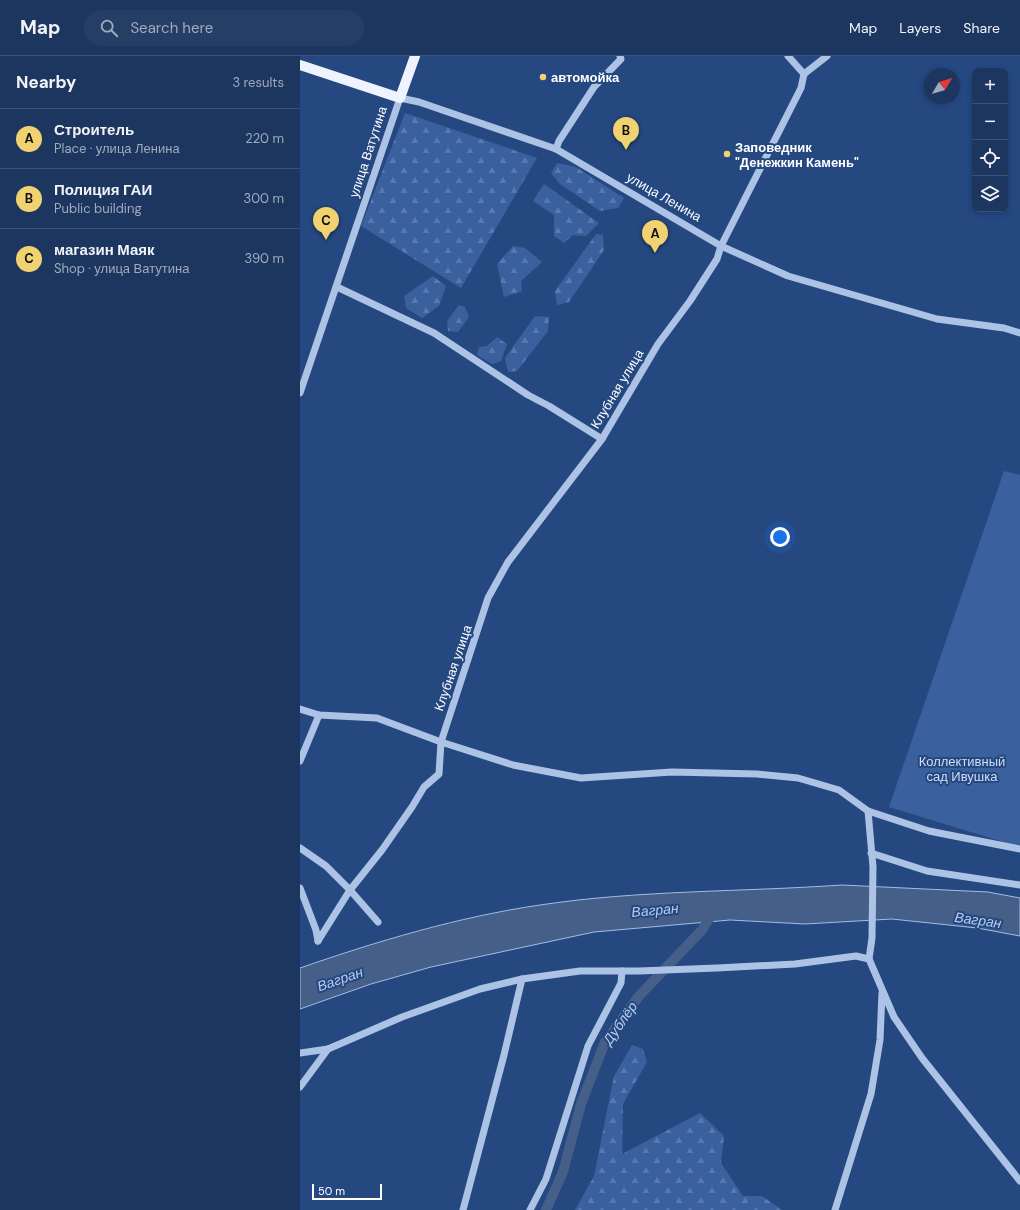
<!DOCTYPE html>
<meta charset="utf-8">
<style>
:root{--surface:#1c3660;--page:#253e66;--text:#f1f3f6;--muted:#a0abbd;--line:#3a5075;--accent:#f0d271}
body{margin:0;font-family:"DM Sans",sans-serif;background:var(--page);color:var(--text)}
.controls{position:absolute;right:12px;top:12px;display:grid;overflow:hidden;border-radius:8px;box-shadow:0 2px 6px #0003}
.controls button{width:36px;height:36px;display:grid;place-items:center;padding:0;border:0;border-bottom:1px solid var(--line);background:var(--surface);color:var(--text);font:20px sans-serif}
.compass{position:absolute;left:624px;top:12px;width:36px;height:36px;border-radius:50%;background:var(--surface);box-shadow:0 2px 6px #0003;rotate:52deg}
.scale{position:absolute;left:12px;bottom:10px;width:70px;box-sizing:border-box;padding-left:4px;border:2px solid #fff;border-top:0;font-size:11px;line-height:14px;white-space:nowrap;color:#fff;-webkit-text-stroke:3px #254880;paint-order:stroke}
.you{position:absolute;left:480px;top:481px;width:14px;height:14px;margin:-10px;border:3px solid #fff;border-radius:50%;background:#1a73e8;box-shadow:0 0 0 6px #1a73e833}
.badge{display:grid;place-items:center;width:26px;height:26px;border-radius:50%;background:var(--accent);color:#111;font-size:13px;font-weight:700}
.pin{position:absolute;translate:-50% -33px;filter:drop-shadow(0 1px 2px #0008)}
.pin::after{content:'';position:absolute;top:21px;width:14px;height:12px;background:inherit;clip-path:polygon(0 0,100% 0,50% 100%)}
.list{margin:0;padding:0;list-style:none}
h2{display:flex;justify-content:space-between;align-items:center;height:52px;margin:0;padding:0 16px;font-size:17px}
h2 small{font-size:13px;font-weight:400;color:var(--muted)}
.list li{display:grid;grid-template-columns:26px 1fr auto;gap:12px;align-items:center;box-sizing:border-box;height:60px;padding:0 16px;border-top:1px solid var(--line)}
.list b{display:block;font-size:15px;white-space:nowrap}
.list p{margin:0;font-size:13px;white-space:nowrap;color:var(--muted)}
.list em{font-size:13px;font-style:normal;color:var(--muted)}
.icon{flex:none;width:22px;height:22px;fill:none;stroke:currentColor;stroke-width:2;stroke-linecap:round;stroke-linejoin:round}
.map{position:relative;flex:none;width:720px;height:1154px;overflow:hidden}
header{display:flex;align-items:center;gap:24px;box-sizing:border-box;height:56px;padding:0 20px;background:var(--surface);border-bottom:1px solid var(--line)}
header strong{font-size:19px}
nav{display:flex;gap:22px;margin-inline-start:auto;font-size:14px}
.search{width:280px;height:36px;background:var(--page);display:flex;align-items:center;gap:10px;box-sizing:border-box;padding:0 14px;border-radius:22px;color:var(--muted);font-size:15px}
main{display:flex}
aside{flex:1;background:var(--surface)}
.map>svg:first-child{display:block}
</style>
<header>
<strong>Map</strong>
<div class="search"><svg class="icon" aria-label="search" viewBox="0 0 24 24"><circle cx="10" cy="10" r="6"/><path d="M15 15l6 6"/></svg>Search here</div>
<nav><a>Map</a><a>Layers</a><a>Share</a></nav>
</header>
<main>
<aside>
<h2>Nearby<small>3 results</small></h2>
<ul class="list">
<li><span class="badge">A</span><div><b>Строитель</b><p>Place · улица Ленина</p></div><em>220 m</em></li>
<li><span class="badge">B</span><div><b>Полиция ГАИ</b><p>Public building</p></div><em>300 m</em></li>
<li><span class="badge">C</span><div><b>магазин Маяк</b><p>Shop · улица Ватутина</p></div><em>390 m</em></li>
</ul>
</aside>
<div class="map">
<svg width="720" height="1154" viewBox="0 0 720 1154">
<defs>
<pattern id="forest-firs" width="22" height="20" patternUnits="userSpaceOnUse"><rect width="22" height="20" fill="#3a619e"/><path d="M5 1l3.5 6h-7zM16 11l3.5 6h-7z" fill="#5879ad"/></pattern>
</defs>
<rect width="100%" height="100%" fill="#254880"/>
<g fill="url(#forest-firs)">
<polygon points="105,57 237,102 161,232 61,170"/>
<polygon points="257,107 276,111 324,142 318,152 300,155 260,128 251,117"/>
<polygon points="244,128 299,167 286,180 273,179 264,187 254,180 254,159 233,145"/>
<polygon points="296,178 303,179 304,194 269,246 257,249 255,235"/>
<polygon points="213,190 225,192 242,206 221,225 222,235 204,241 197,208"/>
<polygon points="133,220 146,230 139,250 122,262 106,252 104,240"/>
<polygon points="159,249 165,251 169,261 158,276 148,275 147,265"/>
<polygon points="235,260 249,261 248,275 217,315 208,316 205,302"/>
<polygon points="197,281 207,288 201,305 192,308 177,299 179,291 187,290"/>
<polygon points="332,989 343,993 347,1006 323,1048 322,1098 400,1057 424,1080 421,1107 443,1140 462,1140 482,1154 275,1154 294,1120 314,1020"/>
</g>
<polygon fill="#3a619e" points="704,415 720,419 720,791 589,751"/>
<path fill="#465f88" stroke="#a1bde7" d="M542,829L688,836L720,842V880L677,872L592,863L505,868L430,864L294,876L131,911L71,928L0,953V912C78,885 158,861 240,849C339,834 441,836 542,829Z"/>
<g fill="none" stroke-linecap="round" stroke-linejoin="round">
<polyline stroke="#465f88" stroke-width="10" points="246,1154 263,1116 281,1048 305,986 339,940 402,874 414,855"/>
<g stroke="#acc3e6" stroke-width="7">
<polyline points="488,0 504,18"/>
<polyline points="256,93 259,85 294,31 321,3 320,0"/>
<polyline points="37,231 134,277 228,339 249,350 302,383"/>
<polyline points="0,337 100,42 119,46 256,93 421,190 488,220 637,263 704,272 720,277"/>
<polyline points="0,653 19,659 77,662 141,686 213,709 281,722 372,716 457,718 498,722 539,734 568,755 629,775 720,793"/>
<polyline points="0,705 19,659"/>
<polyline points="568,755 573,811 572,882 569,903 594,961 622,1002 720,1125"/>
<polyline points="0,792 26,810 50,834 78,866"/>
<polyline points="571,797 627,815 720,829"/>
<polyline points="0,832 16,874 18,885"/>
<polyline points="18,885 50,834 82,794 112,751 124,731 139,718 141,686 188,542 208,506 302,383 358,288 390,245 417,203 421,190 501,32 504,18 527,0"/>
<polyline points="0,997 28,993 102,961 180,933 222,923 280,915 339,915 417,912 495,908 556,900 569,903"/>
<polyline points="0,1031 28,993"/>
<polyline points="163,1154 204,999 222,923"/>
<polyline points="230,1154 246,1123 288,990 321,927 322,915"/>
<polyline points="535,1154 571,1038 580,984 582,937"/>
</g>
<polyline stroke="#eef3fd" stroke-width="10" points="0,9 100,42 115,0"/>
</g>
<g fill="#f0d271" stroke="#254880" stroke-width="1.5">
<circle cx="243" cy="21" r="4"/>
<circle cx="427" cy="98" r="4"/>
</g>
<g text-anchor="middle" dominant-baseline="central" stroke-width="4" stroke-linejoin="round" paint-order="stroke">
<g font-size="13" font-weight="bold" fill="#fff" stroke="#254880" text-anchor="start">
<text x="251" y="21">автомойка</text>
<text x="435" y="91">Заповедник<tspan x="435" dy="15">"Денежкин Камень"</tspan></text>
</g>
<g font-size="13" fill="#fff" stroke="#254880">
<text transform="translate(68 96) rotate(-72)">улица Ватутина</text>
<text transform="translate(364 141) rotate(30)">улица Ленина</text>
<text transform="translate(317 333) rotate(-59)">Клубная улица</text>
<text transform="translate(153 612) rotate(-71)">Клубная улица</text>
</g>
<g font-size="13" fill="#d0def5" stroke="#254880">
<text x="662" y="705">Коллективный<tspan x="662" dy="15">сад Ивушка</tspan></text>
</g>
<g font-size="14" font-style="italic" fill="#b8cdee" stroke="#254880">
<text transform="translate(355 854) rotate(-5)">Вагран</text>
<text transform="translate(678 864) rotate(8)">Вагран</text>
<text transform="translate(40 923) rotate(-19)">Вагран</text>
<text transform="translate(320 967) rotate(-55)">Дублёр</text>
</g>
</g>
</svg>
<div class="controls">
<button>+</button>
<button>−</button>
<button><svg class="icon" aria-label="locate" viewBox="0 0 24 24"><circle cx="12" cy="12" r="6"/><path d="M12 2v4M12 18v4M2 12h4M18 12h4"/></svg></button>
<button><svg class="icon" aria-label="layers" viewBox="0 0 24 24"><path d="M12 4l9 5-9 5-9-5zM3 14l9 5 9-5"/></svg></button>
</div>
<svg class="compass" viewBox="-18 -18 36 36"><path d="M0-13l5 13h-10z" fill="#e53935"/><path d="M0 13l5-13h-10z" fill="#a0abbd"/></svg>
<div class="scale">50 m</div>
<div class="you"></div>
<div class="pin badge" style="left:355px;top:197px">A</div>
<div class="pin badge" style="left:326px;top:94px">B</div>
<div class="pin badge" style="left:26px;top:184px">C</div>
</div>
</main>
